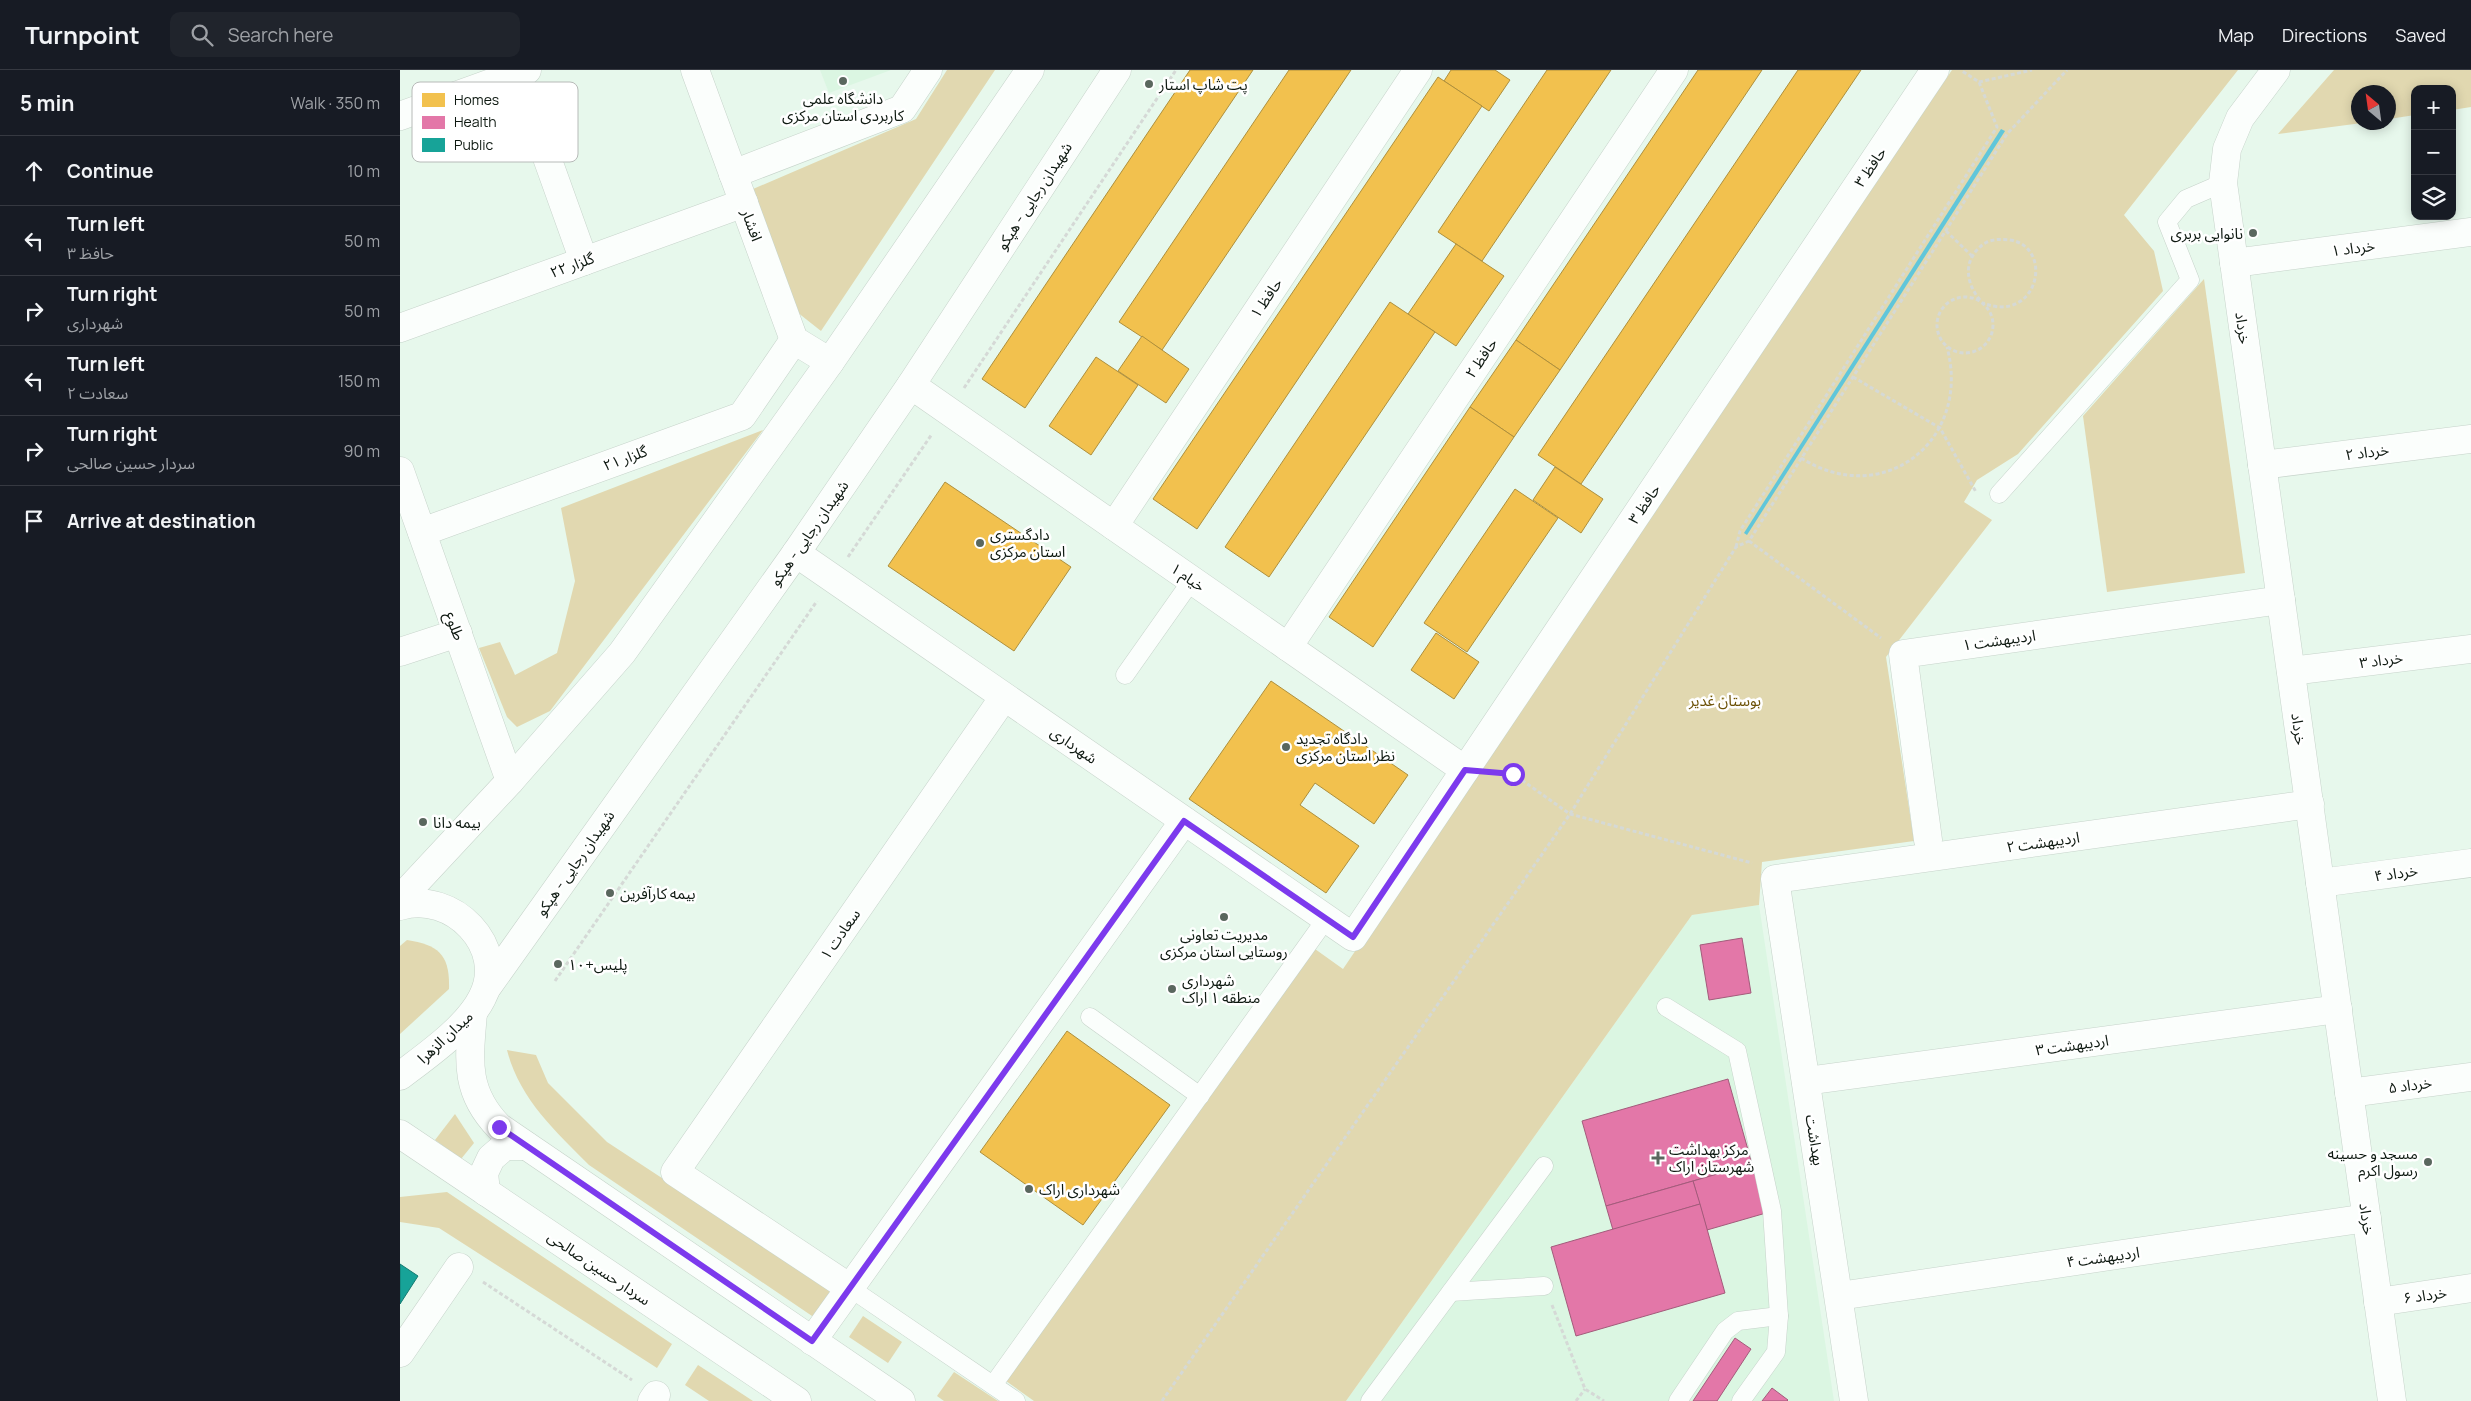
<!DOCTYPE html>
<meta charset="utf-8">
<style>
:root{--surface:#171b24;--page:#20242c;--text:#f1f3f6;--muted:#9ea1a6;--line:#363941}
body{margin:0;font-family:Manrope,"Noto Sans Arabic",sans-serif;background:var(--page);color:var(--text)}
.controls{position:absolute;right:15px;top:15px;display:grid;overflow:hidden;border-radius:10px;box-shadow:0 2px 12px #0003}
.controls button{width:45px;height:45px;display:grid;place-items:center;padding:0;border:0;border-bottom:1px solid var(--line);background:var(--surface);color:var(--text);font:25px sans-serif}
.compass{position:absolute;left:1951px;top:15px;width:45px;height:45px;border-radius:50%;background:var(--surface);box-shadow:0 2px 12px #0003;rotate:331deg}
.stop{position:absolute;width:15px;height:15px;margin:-11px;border:4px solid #7c3aed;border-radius:50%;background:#fff}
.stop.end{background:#7c3aed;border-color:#fff;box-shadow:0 1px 5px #0008}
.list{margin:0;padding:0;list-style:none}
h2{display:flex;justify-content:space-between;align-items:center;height:65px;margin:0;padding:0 20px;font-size:21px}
h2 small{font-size:16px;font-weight:400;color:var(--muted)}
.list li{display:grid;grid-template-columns:32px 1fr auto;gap:15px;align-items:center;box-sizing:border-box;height:70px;padding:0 20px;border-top:1px solid var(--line)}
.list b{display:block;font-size:19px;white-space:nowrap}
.list p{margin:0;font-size:16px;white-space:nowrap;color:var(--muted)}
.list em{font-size:16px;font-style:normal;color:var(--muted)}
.icon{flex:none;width:28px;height:28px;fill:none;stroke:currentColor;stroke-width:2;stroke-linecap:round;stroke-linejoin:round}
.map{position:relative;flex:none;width:2071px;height:1331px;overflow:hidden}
header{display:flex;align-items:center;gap:30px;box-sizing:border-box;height:70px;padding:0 25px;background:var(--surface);border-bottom:1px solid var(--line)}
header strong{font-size:24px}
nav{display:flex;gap:28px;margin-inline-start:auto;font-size:18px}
.search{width:350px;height:45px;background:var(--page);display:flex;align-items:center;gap:12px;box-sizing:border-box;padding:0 18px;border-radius:10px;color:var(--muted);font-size:19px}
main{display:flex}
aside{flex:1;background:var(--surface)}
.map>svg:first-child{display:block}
</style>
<header>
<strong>Turnpoint</strong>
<div class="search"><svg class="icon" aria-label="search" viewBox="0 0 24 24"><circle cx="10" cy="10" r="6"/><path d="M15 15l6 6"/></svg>Search here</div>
<nav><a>Map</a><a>Directions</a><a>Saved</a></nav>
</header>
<main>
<aside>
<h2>5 min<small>Walk · 350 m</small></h2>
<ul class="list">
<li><svg class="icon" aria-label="ahead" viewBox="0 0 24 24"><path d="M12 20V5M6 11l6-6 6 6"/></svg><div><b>Continue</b></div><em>10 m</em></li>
<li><svg class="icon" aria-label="left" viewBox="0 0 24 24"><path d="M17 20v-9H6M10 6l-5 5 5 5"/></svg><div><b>Turn left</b><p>حافظ ۳</p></div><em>50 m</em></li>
<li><svg class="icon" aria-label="right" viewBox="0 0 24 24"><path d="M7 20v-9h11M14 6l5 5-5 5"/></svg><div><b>Turn right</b><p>شهرداری</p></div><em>50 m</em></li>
<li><svg class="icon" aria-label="left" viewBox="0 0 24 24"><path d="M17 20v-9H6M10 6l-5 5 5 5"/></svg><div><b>Turn left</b><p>سعادت ۲</p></div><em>150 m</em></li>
<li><svg class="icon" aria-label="right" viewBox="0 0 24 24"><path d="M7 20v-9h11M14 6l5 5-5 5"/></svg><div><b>Turn right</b><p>سردار حسین صالحی</p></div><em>90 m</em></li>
<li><svg class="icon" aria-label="arrive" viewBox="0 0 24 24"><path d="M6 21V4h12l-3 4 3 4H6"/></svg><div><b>Arrive at destination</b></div></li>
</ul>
</aside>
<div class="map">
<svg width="2071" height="1331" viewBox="0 0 2071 1331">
<rect width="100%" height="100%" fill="#e7f8ec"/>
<g fill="#dbf6e2">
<polygon points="420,0 491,0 429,23"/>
<polygon points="1359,835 1434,1331 946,1331 1292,845"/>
</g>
<g fill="#e1d8b0">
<polygon points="547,0 595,0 421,261 397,242 353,119 516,49"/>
<polygon points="1552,0 1838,0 1724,145 1754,181 1763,221 1618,384 1577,410 1564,432 1592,450 1486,587 1514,771 1362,792 1359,835 1292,845 946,1331 634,1331 606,1311 915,879 943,899"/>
<polygon points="1934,0 2071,0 2071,37 2052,40 2052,19 2015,19 2015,45 1989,49 1988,22 1958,22 1958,52 1962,53 1878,64"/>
<polygon points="1804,209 1845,503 1707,522 1683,346"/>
<polygon points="363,360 150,641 117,657 107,647 79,578 100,572 115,605 157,583 175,511 161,438"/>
<path d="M7,870C39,875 50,885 49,919L0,964V876Z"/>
<path d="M107,980L136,985L148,1013L207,1072L434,1221L415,1248L189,1095C155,1061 119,1028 107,980Z"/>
<polygon points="55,1044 74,1073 61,1089 35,1070"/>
<polygon points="47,1122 272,1274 257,1298 39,1158 0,1152 0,1127"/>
<polygon points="463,1246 502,1272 488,1293 449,1267"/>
<polygon points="298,1295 353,1331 309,1331 285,1315"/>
<polygon points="554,1302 598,1331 544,1331 537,1326"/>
</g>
<polygon fill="#60c6da" points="1601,59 1605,61 1347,465 1344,463"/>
<g fill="#f2c14e" stroke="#ae8f3c">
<polygon points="790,0 853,0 625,338 582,309"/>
<polygon points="889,0 951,0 762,280 719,252"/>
<polygon points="1051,0 1095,0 1110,10 1089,41 1044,11"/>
<polygon points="1147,0 1211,0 1082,191 1038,162"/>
<polygon points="1298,0 1362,0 1160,300 1116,270"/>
<polygon points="1398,0 1461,0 1181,414 1138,385"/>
<polygon points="1038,7 1082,36 797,459 753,429"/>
<polygon points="1056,174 1104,206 1056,276 1008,244"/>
<polygon points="990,232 1035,262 869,507 825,477"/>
<polygon points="742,266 789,299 766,333 718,301"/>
<polygon points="1116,270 1160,300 1114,367 1070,337"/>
<polygon points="696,287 738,315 691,385 649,356"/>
<polygon points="1070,337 1114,367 973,577 929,547"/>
<polygon points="1155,397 1203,429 1181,463 1133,430"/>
<polygon points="545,412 671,497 614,581 488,496"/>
<polygon points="1115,419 1158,448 1067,582 1024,553"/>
<polygon points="1036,563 1079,592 1054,629 1011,600"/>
<polygon points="871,611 1008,705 974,754 915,713 900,735 959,776 926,823 789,729"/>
<polygon points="667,961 770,1035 683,1155 580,1082"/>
</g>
<g fill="#e377a8" stroke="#a35b7b">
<polygon points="1342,868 1351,923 1309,930 1300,875"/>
<polygon points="1328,1009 1352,1094 1206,1136 1182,1051"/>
<polygon points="1352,1094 1366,1143 1307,1160 1293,1111"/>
<polygon points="1293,1111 1300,1134 1213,1160 1206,1136"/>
<polygon points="1300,1134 1325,1223 1176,1266 1151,1177"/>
<polygon points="1335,1268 1351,1279 1317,1331 1293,1331"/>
<polygon points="1372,1318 1388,1330 1387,1331 1362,1331"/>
</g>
<polygon fill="#17a398" stroke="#147a70" points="0,1194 18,1206 0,1234"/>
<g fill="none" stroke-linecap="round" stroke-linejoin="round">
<defs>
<g id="lane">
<polyline points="1599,424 1790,210 1767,152 1786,129 1823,113"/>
<polyline points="725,605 792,510"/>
<polyline points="1266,937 1337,981 1372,1141 1379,1246 1376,1282 1341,1331"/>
<polyline points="690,947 800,1026"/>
<polyline points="450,1218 616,1331"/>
<polyline points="1051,1222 1144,1216"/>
<polyline points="593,1315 926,849"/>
<polyline points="970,1331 1144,1096"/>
<polyline points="1278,1331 1325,1261 1338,1251 1379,1246"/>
</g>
<g id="street">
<polyline points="295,0 394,270 430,292"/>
<polyline points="117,4 184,191"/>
<polyline points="0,46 127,0"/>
<polyline points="333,104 502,39 528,0"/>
<polyline points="1834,193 2071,162"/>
<polyline points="0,258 344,133"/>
<polyline points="1862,395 2071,369"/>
<polyline points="0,401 110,711"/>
<polyline points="714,456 1018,0"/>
<polyline points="22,462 342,346 394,270"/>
<polyline points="396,483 953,867 1535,0"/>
<polyline points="888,577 1274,0"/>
<polyline points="0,582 58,563"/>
<polyline points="1891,601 2071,579"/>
<polyline points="1528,770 1503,584 1881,530"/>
<polyline points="1920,813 2071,793"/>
<polyline points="1406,1011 1938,939"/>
<polyline points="1949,1023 2071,1007"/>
<polyline points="450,1218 275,1102 604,627"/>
<polyline points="1439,1226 1967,1148"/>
<polyline points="1978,1232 2071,1218"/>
<polyline points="412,1271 784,751"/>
<polyline points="0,1283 59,1197"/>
<polyline points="252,1331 256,1325"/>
<polyline points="1454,1331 1375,809 1910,734"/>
</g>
<g id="secondary">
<polyline points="1876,0 1840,48 1827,79 1823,113 1992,1331"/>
<polyline points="511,315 1065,700"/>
<path d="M73,943C69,990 64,1021 99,1057L501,1331"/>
<polyline points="0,1064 397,1331"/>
<polyline points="86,1122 84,1103 91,1088 105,1076 126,1076"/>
</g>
<g id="primary">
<polyline points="0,829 110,711 222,583 430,292 630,0"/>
<path d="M0,836C52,820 109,877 82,928C67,958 26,986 0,1006"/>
<polyline points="88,916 396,483 511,315 717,0"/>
</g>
</defs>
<use href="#lane" stroke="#c6d3ca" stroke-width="19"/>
<use href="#street" stroke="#c6d3ca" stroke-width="29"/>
<use href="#secondary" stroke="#c6d3ca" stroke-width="29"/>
<use href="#primary" stroke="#c6d3ca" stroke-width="29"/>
<g stroke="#d5d9d6" stroke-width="3" stroke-dasharray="4 2.5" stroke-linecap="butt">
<polyline points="1579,12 1632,0"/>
<polyline points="1546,161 1572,186"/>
<circle cx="1565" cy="255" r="28"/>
<path d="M1580,230C1564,211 1563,186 1587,172C1594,169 1602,169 1610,170C1655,177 1638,255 1583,233"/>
<polyline points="1453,307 1540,358 1576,422"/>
<polyline points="564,318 776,0"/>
<path d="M1401,388C1484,440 1572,370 1547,277"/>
<polyline points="1349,471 1481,568"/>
<polyline points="1336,477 1340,461 1597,57 1579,12 1562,1"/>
<polyline points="448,487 532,364"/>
<polyline points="1098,703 1113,704 1170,744 1352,793"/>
<polyline points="155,911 417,531"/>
<polyline points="83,1212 232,1310"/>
<polyline points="1152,1235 1185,1319 1204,1331"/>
<polyline points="762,1331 1170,744 1336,477 1349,471 1607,64 1667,0"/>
<polyline points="1176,1331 1185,1319"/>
</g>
<use href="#lane" stroke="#fbfefc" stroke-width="18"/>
<use href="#street" stroke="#fbfefc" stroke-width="28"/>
<use href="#secondary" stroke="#fbfefc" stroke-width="28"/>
<use href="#primary" stroke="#fbfefc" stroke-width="28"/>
</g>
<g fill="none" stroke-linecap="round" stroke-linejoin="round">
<polyline stroke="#7c3aed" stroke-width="6" points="99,1057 412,1271 784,751 953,867 1065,700 1113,704"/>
</g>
<g fill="#5a675e" stroke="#fff" stroke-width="2">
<circle cx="443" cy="11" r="5"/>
<circle cx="749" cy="14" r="5"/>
<circle cx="1853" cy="163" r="5"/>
<circle cx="580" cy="473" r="5"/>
<circle cx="886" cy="677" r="5"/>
<circle cx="23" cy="752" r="5"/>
<circle cx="210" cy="823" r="5"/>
<circle cx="824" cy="847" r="5"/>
<circle cx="158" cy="894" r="5"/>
<circle cx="772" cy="919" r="5"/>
<path d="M1255.5 1080.5h5v5h5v5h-5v5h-5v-5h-5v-5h5z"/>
<circle cx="2028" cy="1092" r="5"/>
<circle cx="629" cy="1119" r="5"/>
</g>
<g text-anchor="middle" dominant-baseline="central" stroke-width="5" stroke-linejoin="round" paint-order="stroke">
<g font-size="15" fill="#0e1911" stroke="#fff" text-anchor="start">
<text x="759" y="14">پت شاپ استار</text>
<text x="443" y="28" text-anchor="middle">دانشگاه علمی<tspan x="443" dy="17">کاربردی استان مرکزی</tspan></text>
<text x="1843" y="163" text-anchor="end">نانوایی بربری</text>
<text x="590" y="464">دادگستری<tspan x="590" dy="17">استان مرکزی</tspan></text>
<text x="896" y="668">دادگاه تجدید<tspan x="896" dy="17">نظر استان مرکزی</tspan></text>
<text x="33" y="752">بیمه دانا</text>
<text x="220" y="823">بیمه کارآفرین</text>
<text x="824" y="864" text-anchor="middle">مدیریت تعاونی<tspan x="824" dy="17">روستایی استان مرکزی</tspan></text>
<text x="168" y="894">پلیس+۱۰</text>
<text x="782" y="910">شهرداری<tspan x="782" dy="17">منطقه ۱ اراک</tspan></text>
<text x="1269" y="1079">مرکز بهداشت<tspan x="1269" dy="17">شهرستان اراک</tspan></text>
<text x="2018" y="1083" text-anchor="end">مسجد و حسینه<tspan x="2018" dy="17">رسول اکرم</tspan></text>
<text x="639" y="1119">شهرداری اراک</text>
</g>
<g font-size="15" fill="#0e1911" stroke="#fff">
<text transform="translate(1470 97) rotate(-56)">حافظ ۳</text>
<text transform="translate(634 126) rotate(-57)">شهیدان رجایی - هپکو</text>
<text transform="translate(352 155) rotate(70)">افشار</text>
<text transform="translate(1953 178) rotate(-7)">خرداد ۱</text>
<text transform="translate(172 195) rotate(-20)">گلزار ۲۲</text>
<text transform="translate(866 228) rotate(-56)">حافظ ۱</text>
<text transform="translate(1843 258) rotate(82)">خرداد</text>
<text transform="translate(1081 288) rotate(-56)">حافظ ۲</text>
<text transform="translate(1967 382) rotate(-7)">خرداد ۲</text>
<text transform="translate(225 388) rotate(-20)">گلزار ۲۱</text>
<text transform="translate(1244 434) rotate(-56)">حافظ ۳</text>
<text transform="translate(409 463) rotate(-55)">شهیدان رجایی - هپکو</text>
<text transform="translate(788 507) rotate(35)">خیام ۱</text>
<text transform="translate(55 556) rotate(70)">طلوع</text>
<text transform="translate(1599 570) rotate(-8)">اردیبهشت ۱</text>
<text transform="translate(1981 590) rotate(-7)">خرداد ۳</text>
<text transform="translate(1899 659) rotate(82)">خرداد</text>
<text transform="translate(674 675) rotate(35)">شهرداری</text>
<text transform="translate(1643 772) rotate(-8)">اردیبهشت ۲</text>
<text transform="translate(175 793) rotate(-55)">شهیدان رجایی - هپکو</text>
<text transform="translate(1996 803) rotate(-8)">خرداد ۴</text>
<text transform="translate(440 864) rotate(-55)">سعادت ۱</text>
<text transform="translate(45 967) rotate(-43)">میدان الزهرا</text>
<text transform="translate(1672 975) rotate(-8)">اردیبهشت ۳</text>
<text transform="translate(2010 1015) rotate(-7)">خرداد ۵</text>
<text transform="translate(1415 1070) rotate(81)">بهداشت</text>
<text transform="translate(1967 1149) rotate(82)">خرداد</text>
<text transform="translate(1703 1187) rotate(-8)">اردیبهشت ۴</text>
<text transform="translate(199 1198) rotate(34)">سردار حسین صالحی</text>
<text transform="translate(2025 1225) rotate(-8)">خرداد ۶</text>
</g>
<g font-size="15" fill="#6c5106" stroke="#fff">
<text x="1325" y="630">بوستان غدیر</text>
</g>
</g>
<rect x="12" y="12" width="166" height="80" rx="8" fill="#fff" stroke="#b7bab8" stroke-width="1"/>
<rect x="22" y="23" width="23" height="14" fill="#f2c14e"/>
<rect x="22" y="46" width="23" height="13" fill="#e377a8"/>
<rect x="22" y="68" width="23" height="14" fill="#17a398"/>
<g font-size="14" fill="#0e1911">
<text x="54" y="35">Homes</text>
<text x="54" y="57">Health</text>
<text x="54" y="80">Public</text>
</g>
</svg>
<div class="controls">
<button>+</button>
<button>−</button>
<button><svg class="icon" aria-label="layers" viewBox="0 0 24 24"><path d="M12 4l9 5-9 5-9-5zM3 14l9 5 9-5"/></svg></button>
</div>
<svg class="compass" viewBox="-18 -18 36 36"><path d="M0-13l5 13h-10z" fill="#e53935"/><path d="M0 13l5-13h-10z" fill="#9ea1a6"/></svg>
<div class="stop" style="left:1113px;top:704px"></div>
<div class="stop end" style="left:99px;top:1057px"></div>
</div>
</main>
